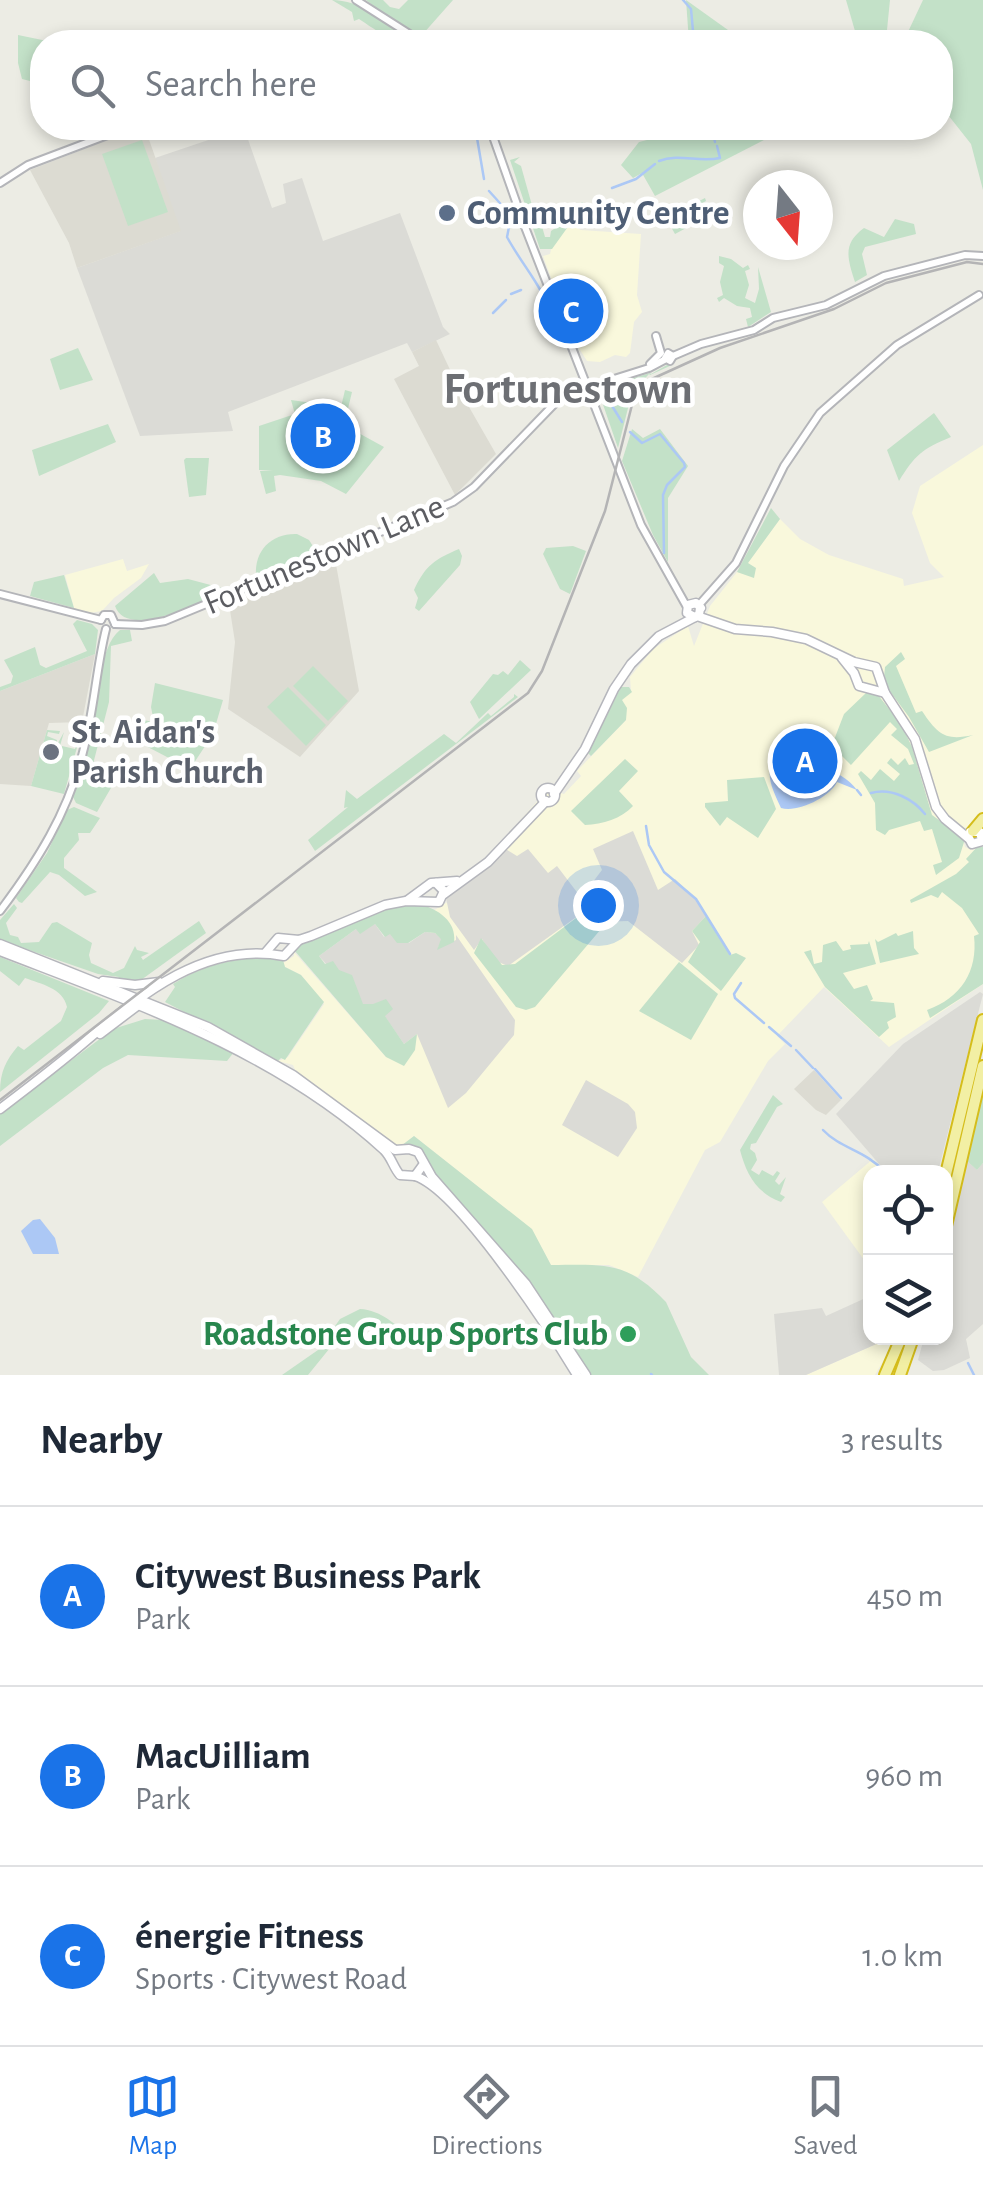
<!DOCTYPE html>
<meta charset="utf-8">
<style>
:root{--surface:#fff;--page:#f2f2f3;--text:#1f2937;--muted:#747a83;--line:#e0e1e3;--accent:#1a73e8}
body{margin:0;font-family:"Alegreya Sans",sans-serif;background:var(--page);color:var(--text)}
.controls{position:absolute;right:30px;bottom:30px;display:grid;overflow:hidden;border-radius:20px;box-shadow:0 5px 15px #0003}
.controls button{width:90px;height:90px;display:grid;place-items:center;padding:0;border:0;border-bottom:2px solid var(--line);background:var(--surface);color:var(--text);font:50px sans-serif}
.compass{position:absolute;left:743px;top:170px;width:90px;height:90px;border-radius:50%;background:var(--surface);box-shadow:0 5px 15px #0003;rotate:163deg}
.you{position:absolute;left:598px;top:905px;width:35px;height:35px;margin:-25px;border:8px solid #fff;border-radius:50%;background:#1a73e8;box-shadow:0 0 0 15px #1a73e833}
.badge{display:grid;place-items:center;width:65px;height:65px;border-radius:50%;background:var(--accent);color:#fff;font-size:32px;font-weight:700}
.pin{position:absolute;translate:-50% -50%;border:5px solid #fff;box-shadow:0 2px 10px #0006}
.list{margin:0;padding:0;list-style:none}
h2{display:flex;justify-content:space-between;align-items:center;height:130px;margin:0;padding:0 40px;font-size:42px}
h2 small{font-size:32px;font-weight:400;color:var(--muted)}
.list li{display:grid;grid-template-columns:65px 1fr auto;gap:30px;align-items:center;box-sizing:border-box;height:180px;padding:0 40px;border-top:2px solid var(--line)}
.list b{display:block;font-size:38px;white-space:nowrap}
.list p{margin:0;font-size:32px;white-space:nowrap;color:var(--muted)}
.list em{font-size:32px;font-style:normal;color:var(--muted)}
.icon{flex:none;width:55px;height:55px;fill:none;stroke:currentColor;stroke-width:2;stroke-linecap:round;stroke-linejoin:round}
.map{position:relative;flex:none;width:983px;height:1375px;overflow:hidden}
.search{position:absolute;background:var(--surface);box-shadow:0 5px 15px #0003;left:30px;right:30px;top:30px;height:110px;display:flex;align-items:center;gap:25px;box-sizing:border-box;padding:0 35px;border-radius:40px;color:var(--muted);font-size:38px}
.sheet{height:670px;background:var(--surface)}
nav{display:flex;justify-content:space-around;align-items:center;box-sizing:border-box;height:140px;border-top:2px solid var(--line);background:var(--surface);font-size:28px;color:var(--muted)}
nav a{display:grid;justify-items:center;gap:5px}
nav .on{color:var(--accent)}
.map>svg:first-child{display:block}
</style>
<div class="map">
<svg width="983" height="1375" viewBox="0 0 983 1375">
<rect width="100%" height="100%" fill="#ecece4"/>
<g fill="#f9f8dc">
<polygon points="570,224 581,230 641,234 637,295 642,312 634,322 630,353 626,357 615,355 600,362 587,361 580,350 570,326 573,324 565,316 543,256 550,254 552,245"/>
<polygon points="983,445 983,812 981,819 971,828 966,828 962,835 965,847 972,850 983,847 983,984 889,1047 824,987 777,1036 785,1044 768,1061 720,1142 705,1150 638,1277 609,1265 551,1265 531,1229 414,1136 397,1149 296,1072 293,1065 278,1061 288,1057 324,1004 301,975 285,967 283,963 294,956 294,952 386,1057 416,1035 433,911 449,901 548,789 564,794 581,776 577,771 626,720 622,699 631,692 630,677 653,649 688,626 694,646 710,606 737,572 754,577 747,564 780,519 800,539 829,555 903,579 904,586 944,577 930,563 912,513 920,486"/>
<polygon points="123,559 127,571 149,564 141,578 114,598 102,611 89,613 74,608 65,575"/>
<polygon points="873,1159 886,1172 870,1172 870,1268 822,1202"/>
<polygon points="890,1338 894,1338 890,1349 875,1375 806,1375"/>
</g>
<g fill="#dbdbd6">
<polygon points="244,128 272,208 286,203 283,184 302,178 323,241 400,213 443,327 450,334 412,352 407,343 228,412 233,431 140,436 77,268 180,231 155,158"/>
<polygon points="633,831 658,890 675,879 696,899 706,916 692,931 699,945 682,963 628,921 599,922 586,891 602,870 593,849"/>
<polygon points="504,848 517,856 528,849 548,873 557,866 589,908 508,966 496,961 482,939 474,950 450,917 446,898 449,890"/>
<polygon points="375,924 384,937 390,933 409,943 425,932 435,933 442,939 438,948 456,940 456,935 515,1020 514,1035 466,1093 448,1108 417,1034 404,1044 384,1015 386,1000 374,1009 366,1008 319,956 356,929"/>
<polygon points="980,992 983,994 938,1172 886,1172 836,1114 903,1044"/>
<polygon points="586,1080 628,1104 635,1112 637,1128 618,1157 562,1125"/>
<polygon points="967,1161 977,1170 983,1163 983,1324 966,1339 970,1358 944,1370 933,1371 918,1360 924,1338 946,1338 946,1250"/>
<polygon points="870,1296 870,1338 890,1338 806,1375 779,1375 774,1314 822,1308 826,1316"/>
</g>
<g fill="#dcdbd2">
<polygon points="138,128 145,128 181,231 77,268 69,243 30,170"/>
<polygon points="436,340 461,393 496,454 455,495 394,379 419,366 412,352"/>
<polygon points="335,559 359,691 300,757 228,709 235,642 229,604"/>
<polygon points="95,654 82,722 49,723 31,786 0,784 0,691"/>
<polygon points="814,1070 841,1100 826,1115 816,1110 794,1089"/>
</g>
<g fill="#c3e1c8">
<path d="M332,0C358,0 392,21 406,42C391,42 373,28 359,19L354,21L352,12Z"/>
<polygon points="366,0 383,0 390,7 399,9 408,0 453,0 422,35 409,33"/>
<polygon points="686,0 735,35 736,42 689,42"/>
<polygon points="846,0 890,0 887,30 855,31"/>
<polygon points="923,0 983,0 983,190 971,144 941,106 940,42 894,42 894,32 907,34"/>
<polygon points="18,35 52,42 42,42 42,84 22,79 18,63"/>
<polygon points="645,128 767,128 770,137 655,196 642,173 633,178 621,165 639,142 647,140"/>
<polygon points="142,140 168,212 128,226 102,154"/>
<polygon points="520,157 514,162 521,166 533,209 529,215 531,219 539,216 545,237 550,237 551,231 566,221 582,202 591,209 570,224 552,249 540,249 510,160"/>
<polygon points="705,198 706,201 696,206 703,219 675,234 666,218"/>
<path d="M895,219L914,224L916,234L865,247L862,254L867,275L855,282C846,255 844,243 864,228L884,237Z"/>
<polygon points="719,256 731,259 743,268 748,265 750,269 745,271 749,285 745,298 755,303 759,289 758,267 771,312 748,327 746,319 752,317 750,308 737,306 724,298 719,302 717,298 723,295 720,282 724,266 719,263"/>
<polygon points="78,348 93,380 60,390 50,359"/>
<polygon points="667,365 672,365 650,375 649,374 632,392 618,448 598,390 601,388 650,373 651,374"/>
<polygon points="345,390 352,392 344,425 384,447 346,494 321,481 280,475 274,476 276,491 266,494 260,471 273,470 259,470 259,426 295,414 291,400 341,407"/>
<path d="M934,413L951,437C922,449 915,455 899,481L887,450Z"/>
<polygon points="108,424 116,442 39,476 32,450"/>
<polygon points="632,429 643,438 660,429 688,466 668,498 668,562 653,535 622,461"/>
<polygon points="186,458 209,458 206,495 189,497 184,460"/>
<polygon points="771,508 780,519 748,563 756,568 754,578 737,572"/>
<path d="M297,534L309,540L318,554L260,577L256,576C254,550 272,533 297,534Z"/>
<polygon points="573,546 586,551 570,594 560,589 543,554 546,548"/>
<path d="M459,549L462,556L460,565L419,611L415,608L418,598L414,590C425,566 435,559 459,549Z"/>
<path d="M154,573L160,583L188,579L222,588L221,594C198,603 127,640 115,606Z"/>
<polygon points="64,575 74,608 30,596 34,582"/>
<polygon points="77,620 92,624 98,630 95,654 0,691 0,687 11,683 13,676 4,660 35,647 40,665 46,668 87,651 73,624"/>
<path d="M120,630H130L132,641L111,646L109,702L91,772L115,781L97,812L76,803L72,795C79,775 86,755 91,735C97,707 98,647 120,630Z"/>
<path d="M901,652L905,659L896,666L916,713L922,711C938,735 946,741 973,735L929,752L909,717L889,690L884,677L885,667Z"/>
<polygon points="520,660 531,670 479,719 470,702 493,674 498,675 503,671 508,675"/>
<polygon points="313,666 348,701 328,721 293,686"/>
<polygon points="155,683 223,700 213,734 190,769 144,745 152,735 153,728 143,726 143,720 154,722 151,707"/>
<polygon points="288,687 326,725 306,746 267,707"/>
<polygon points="621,687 629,687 632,692 622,700 627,708 626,720 591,756 588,753"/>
<polygon points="866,693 878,695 901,724 912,747 932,815 965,839 959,858 936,875 933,865 942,862 932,829 924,831 920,821 889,830 885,835 876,830 875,803 858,774 861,771 871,780 880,769 894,781 900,774 887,763 891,758 898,765 905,758 909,765 914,764 908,749 891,735 897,729 890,722 851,765 839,753 834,740 844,714"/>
<polygon points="514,694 518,697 315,851 308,840 348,807 344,808 346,790 357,799 444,734 456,743 488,713 491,716 514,697"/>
<polygon points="47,730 60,731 59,734 48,732 47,736 57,740 57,745 64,732 57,756 57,748 47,747 44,760 53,762 55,757 59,758 62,746 75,749 79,734 72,731 81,733 64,794 31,786"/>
<path d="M807,730C819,741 835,756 835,772L819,768L814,786L799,791L787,784L778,762L788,752H809L810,744L809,747L796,744L805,738Z"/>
<path d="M625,759L638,771L619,791L633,806C621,819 603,824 585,825L571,811Z"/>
<polygon points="764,777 776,809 758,838 727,817 720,826 705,807 705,803 728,801 727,780"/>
<polygon points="74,807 100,818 90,833 78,833 79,840 64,858 64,868 97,892 85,896 59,875 50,872 22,903 19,902 16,898 47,853 67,810"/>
<path d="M977,847H983V984L930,1018L927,1010C961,998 978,971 974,936L979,934L962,908L942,892L938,898L931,895L911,903L910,900L956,874L969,862L966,859Z"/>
<path d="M416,903C436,908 457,920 454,942L437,950L441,939L435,933L425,932L408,943H397L390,934L385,937L375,924L360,934L356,929L319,956L325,964L333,961L339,970L352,975L363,1004H373L386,999L393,1009L385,1016L404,1044L417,1034L415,1050L404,1066L386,1057L294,950C325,923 375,910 416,903Z"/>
<polygon points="14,904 17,908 6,923 10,935 18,937 21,943 39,942 52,923 57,922 92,943 89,955 91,963 113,973 124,968 135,946 137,950 149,953 141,957 143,960 199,921 206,933 141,980 116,980 119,977 98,974 0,940 0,920"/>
<polygon points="592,906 601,929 535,1007 526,1010 516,1007 474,953 481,938 502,965 515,964"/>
<polygon points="706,916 730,955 736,953 746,958 721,991 688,962 700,942 692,931"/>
<polygon points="913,931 914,948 919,954 880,963 875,939 878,942 896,933 898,936"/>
<polygon points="836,941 843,951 851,949 850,945 868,944 869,941 876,964 843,973 854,989 867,985 873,999 870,1001 894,1003 896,1017 887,1022 889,1028 879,1037 825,987 804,952 811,950 814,964 822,962 823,945"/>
<path d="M0,957L109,1001L99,1013L0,1092C0,1072 6,1060 18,1046L24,1050L61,1021L67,1007C63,988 41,984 25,978L19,986L0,971Z"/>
<path d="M264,957L283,960L285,967L301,975L324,1002L285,1060L281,1058L278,1061L165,1002L175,987L173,984C201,966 231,959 264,957Z"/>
<polygon points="679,962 718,994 691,1040 639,1011"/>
<polygon points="145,1019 163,1020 234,1052 227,1061 128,1055 103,1068 0,1146 0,1114 113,1029"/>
<polygon points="983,1092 983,1163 977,1170 967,1161"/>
<path d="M773,1095L783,1104L777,1107L756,1143L751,1144L750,1149L755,1153L757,1160L751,1170L759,1175L762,1170L773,1176L777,1171L780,1173L775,1181L779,1185L786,1177L780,1194L785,1197L781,1202C756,1193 746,1173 740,1150Z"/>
<path d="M414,1136L532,1229L551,1265C604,1265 626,1260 666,1302L691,1357L709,1375H589L539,1298L436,1179L421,1150L409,1146L397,1149Z"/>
<path d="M360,1309C381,1310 396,1325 412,1338L413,1347L375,1322L363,1321L338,1338L308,1375H282L318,1350L340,1319Z"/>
</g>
<g fill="#acc8f5">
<path d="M794,743L799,746L814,744L809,752H788L779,761L784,766C780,796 819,799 819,768C833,769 849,779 857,790L837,782C830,797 798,813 781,808C771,786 762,770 780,752C790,742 780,746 794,743Z"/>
<polygon points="40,1219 55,1238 59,1254 33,1254 21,1231 33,1220"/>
</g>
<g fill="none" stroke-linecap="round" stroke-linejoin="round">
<g stroke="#acc8f5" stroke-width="2.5">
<polyline points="683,0 691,9 694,42"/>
<polyline points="475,128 475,129"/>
<polyline points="711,128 711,130"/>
<polyline points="476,132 484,179"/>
<polyline points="713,133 715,142"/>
<path d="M659,161C679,153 699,163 720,158L717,146"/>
<polyline points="612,188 636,179 655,164"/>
<path d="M489,191C505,209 513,213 507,237C521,263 541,285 551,312"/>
<polyline points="511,294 521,290"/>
<polyline points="493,313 506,300"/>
<polyline points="601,388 622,422"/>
<polyline points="630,432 642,443 660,434 684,463 685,467 667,485 663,495 664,553"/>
<polyline points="857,790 861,795"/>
<path d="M871,793C892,787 914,800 925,814"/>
<polyline points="646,826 649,845 664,872 696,899 730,954"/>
<polyline points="741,983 734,994 735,998 764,1023"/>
<polyline points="769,1027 791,1046"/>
<polyline points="796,1050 813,1068"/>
<polyline points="815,1069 841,1098"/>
<path d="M823,1130C841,1149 865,1150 885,1172"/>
<polyline points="968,1363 974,1375"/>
<polyline points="651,1374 652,1375"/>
</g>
<defs>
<g id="tertiary">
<polyline points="356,0 411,35 423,37 427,42"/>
<polyline points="490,128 525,227 641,525 687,607"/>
<polyline points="0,183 28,165 126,128"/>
<polygon points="668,353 673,356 670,361 665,358"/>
<polyline points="673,356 701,344 754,330 773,318 826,305 884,276 965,255 983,256"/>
<polyline points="650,364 661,353 656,336"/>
<polyline points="0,594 101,620"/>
<polyline points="699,605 736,563 784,466 820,413 897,345 979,295"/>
<polyline points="101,620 104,615 111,615 115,624"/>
<polyline points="115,624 142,625 165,621 453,502 474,487 563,395 649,368 666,359"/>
<path d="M0,911C37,862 68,813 83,752C94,712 96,669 106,629"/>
</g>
<g id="secondary">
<polyline points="697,616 735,629 772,632 806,639 854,662 876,667 885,693 915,739 936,807 945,819 968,838"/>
<polyline points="695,617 687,613 688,605 696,603 701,608"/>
<polyline points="842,658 854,673 859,686 885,693"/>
<circle cx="548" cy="795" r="7"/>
<polyline points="554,794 585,749 614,689 631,664 659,636 699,615 700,608"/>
<polyline points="968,836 972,844 982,841 980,832 970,832"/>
<polyline points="444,894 488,862 546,801"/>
<polyline points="408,900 431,883 457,881"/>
<polyline points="0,944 208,1027 293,1075 395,1150 409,1149 418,1152 432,1177 526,1284 586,1375"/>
<path d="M0,951C134,1003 276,1051 384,1150C392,1158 393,1167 400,1175L415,1176L423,1165"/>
<polyline points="266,952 278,938 299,940 311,936 385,905 406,901 439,902 444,891 436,883"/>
<polyline points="103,981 135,985 159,982"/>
<polyline points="100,1034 141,1003"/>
<path d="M0,1109C29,1087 58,1065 86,1041C143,993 206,941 284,956L299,940"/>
<path d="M415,1176C459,1190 551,1332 577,1375"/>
</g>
<g id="trunk">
<polyline points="973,831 983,819"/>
<polyline points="946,1174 983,1020"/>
<polyline points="946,1226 983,1066"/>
<polyline points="885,1375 901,1338"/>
<polyline points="900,1375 913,1338"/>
</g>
</defs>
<use href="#tertiary" stroke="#b4b5b9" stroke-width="10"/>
<use href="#secondary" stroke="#b5b6bc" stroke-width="11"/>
<use href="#trunk" stroke="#d5bd1b" stroke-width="14"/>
<use href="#tertiary" stroke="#fff" stroke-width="6"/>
<use href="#secondary" stroke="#fff" stroke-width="8"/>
<use href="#trunk" stroke="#f2efa4" stroke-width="10"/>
<polyline stroke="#b4b4b5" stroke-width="2.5" points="0,1100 528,693 542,671 605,511 634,397 643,383 720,348 834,309 886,283 967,262 983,264"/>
</g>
<circle fill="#5c6f8a" stroke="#fff" stroke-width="4" cx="447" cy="213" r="10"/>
<circle fill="#6b7280" stroke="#fff" stroke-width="4" cx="51" cy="752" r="10"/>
<circle fill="#2e9e5b" stroke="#fff" stroke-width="4" cx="628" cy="1334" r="10"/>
<g text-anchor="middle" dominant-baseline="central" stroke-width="9" stroke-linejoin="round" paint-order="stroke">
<g font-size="35" font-weight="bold" fill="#4e5e75" stroke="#fff" text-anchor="start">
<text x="467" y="213">Community Centre</text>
</g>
<g font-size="35" fill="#5c5d62" stroke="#fff">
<text transform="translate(324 555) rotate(-23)">Fortunestown Lane</text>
</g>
<g font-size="35" font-weight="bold" fill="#5b616d" stroke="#fff" text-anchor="start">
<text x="71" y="732">St. Aidan's<tspan x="71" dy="40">Parish Church</tspan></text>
</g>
<g font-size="35" font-weight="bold" fill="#27864d" stroke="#fff" text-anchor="end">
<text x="608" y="1334">Roadstone Group Sports Club</text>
</g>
<g font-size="45" font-weight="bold" fill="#6d6f74" stroke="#fff">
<text x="568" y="389">Fortunestown</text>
</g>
</g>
</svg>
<div class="controls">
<button><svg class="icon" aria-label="locate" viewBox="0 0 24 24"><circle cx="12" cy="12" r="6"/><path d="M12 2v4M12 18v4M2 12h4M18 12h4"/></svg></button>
<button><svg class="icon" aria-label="layers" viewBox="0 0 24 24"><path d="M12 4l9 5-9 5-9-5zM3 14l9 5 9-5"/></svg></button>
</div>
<svg class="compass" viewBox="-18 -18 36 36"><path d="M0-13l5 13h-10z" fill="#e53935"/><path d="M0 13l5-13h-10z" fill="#747a83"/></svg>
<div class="you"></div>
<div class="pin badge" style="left:805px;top:761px">A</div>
<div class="pin badge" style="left:323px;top:436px">B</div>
<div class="pin badge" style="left:571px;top:311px">C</div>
<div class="search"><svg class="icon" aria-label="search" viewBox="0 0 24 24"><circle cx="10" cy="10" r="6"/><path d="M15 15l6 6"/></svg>Search here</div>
</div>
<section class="sheet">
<h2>Nearby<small>3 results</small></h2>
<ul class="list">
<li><span class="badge">A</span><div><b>Citywest Business Park</b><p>Park</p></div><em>450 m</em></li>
<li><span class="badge">B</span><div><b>MacUilliam</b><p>Park</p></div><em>960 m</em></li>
<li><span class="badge">C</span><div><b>énergie Fitness</b><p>Sports · Citywest Road</p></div><em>1.0 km</em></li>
</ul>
</section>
<nav>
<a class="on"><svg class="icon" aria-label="map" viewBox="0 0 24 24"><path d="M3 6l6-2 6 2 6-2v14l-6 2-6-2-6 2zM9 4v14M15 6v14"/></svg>Map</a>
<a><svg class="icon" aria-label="directions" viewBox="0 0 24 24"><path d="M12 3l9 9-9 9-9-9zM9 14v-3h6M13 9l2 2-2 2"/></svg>Directions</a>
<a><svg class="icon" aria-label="saved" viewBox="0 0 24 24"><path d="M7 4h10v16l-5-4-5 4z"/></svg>Saved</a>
</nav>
